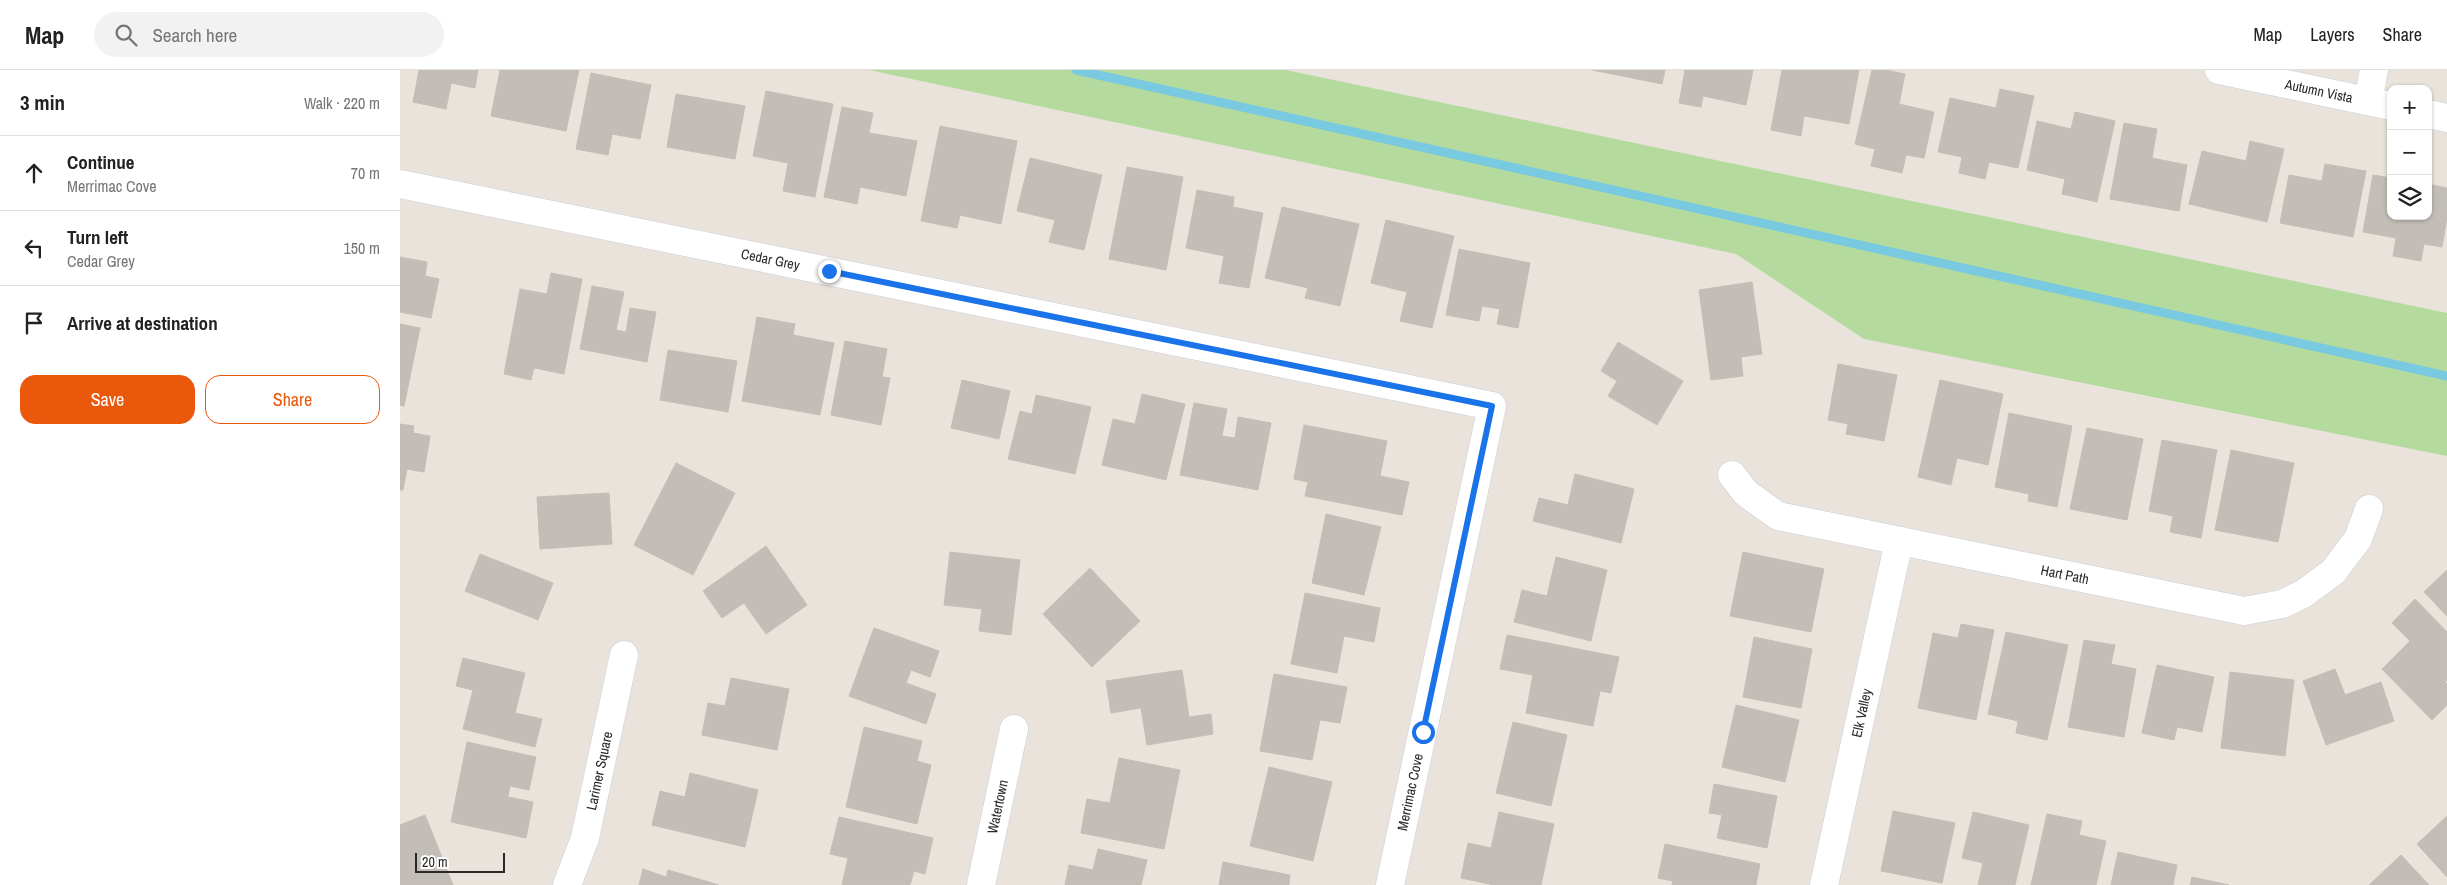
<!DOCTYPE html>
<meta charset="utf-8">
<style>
:root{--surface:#fff;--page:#f2f2f2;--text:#222;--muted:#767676;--line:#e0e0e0;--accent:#ea580c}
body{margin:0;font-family:"Archivo Narrow",sans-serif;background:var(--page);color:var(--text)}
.controls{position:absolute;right:15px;top:15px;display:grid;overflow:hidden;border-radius:10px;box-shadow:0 1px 4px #0004}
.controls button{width:45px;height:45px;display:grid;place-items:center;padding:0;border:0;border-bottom:1px solid var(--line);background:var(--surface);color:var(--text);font:25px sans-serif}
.scale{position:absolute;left:15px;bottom:12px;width:90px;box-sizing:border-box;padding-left:5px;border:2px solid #282828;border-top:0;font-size:14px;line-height:18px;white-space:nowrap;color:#282828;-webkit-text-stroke:4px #fff;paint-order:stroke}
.stop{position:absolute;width:15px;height:15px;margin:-11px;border:4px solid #1a73e8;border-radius:50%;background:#fff}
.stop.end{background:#1a73e8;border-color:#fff;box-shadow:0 1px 5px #0008}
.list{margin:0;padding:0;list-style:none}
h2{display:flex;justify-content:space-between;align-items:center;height:65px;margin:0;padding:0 20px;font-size:21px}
h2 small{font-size:16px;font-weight:400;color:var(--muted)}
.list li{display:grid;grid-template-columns:32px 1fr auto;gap:15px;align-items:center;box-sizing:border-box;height:75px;padding:0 20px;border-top:1px solid var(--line)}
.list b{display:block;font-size:19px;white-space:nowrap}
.list p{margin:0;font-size:16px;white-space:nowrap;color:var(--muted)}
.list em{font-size:16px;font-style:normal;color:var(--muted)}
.actions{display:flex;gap:10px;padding:15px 20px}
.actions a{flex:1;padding:11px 0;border:1px solid var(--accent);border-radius:15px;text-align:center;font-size:18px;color:var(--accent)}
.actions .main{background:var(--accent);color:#fff}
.icon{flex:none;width:28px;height:28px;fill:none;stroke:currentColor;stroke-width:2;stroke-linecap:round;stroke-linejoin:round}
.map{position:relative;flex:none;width:2047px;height:815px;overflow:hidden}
header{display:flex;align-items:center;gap:30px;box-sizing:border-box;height:70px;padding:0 25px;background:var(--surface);border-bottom:1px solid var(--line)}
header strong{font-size:24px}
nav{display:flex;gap:28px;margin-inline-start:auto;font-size:18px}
.search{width:350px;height:45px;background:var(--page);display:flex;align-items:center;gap:12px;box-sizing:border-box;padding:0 18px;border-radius:28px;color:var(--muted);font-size:19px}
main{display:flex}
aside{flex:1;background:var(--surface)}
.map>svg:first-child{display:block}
</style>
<header>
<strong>Map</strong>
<div class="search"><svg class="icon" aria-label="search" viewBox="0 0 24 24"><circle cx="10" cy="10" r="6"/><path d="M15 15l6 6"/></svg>Search here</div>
<nav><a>Map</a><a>Layers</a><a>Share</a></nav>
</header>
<main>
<aside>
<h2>3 min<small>Walk · 220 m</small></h2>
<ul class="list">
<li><svg class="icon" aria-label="ahead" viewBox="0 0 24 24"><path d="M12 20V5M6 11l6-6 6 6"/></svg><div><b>Continue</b><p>Merrimac Cove</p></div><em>70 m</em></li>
<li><svg class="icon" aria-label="left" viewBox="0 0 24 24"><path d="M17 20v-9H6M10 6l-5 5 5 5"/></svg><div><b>Turn left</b><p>Cedar Grey</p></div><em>150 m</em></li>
<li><svg class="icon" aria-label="arrive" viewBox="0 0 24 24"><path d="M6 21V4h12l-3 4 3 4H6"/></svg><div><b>Arrive at destination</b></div></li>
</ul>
<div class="actions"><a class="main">Save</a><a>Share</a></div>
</aside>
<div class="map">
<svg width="2047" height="815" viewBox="0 0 2047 815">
<rect width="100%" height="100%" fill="#e9e3dc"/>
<polygon fill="#b4db9d" points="469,0 886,0 2047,243 2047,386 1464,269 1336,184"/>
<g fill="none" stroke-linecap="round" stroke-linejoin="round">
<polyline stroke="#79c9e1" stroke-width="9" points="676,0 2047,306"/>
</g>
<g fill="#c2bdb7" stroke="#c4beb6">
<polygon points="19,0 78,0 75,18 51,13 46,39 13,32"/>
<polygon points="100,0 179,0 166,61 91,46"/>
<polygon points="1192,0 1265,0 1262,14"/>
<polygon points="1285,0 1353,0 1346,35 1303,26 1301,37 1279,33"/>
<polygon points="1382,0 1459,0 1449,54 1404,46 1401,66 1371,60"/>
<polygon points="1472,0 1486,0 1505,4 1499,34 1534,42 1524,88 1506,85 1502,103 1471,96 1475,79 1455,74"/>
<polygon points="191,3 251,15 240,69 212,64 208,85 176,79"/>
<polygon points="1600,19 1634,26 1618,98 1589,92 1585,109 1559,103 1562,87 1538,82 1550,28 1596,38"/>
<polygon points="366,21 433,34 415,127 383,121 388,93 353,86"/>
<polygon points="276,24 345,36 335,89 267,77"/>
<polygon points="442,37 473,43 469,63 517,71 506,126 460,117 457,134 424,127"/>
<polygon points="1675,42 1715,51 1697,132 1662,124 1665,109 1627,100 1637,51 1671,59"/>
<polygon points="1724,53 1757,59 1752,88 1787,95 1779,141 1710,129"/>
<polygon points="540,56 617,71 601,154 560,145 557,158 521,151"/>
<polygon points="1850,71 1884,79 1867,152 1789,134 1802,81 1846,91"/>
<polygon points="630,88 702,105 684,180 649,172 655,150 617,141"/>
<polygon points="1925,94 1966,101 1953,167 1880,153 1889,105 1922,111"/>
<polygon points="727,97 783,107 766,200 709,189"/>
<polygon points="1973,105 1991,108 1991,146 2028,146 2028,114 2047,118 2047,148 2042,177 2024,174 2021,191 1993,186 1996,168 1963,162"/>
<polygon points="797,120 834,127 833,137 863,143 849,218 819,213 824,186 786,178"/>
<polygon points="882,137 959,154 940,236 905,228 908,218 865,208"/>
<polygon points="986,150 1054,166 1032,258 1000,251 1007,222 971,213"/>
<polygon points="1059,179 1130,193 1118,258 1097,254 1100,239 1082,236 1079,251 1046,245"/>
<polygon points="0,187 27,192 25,206 39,209 31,248 0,242"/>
<polygon points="151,203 182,209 164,304 134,298 131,310 104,304 120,219 147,224"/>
<polygon points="1352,212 1362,284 1341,287 1343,306 1311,310 1299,220"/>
<polygon points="192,216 224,222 216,260 226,262 230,238 256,242 247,292 180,279"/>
<polygon points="357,247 395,254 393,265 434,273 420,345 342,331"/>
<polygon points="0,254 20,258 4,336 0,335"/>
<polygon points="445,271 487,279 482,307 490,308 481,355 431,345"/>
<polygon points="1218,272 1283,311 1257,355 1208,326 1217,311 1201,301"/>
<polygon points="268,280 337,291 328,342 260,330"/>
<polygon points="1438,294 1497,305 1484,371 1446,364 1448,354 1428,350"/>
<polygon points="562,310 610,321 599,369 551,358"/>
<polygon points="1540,310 1603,324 1588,395 1557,388 1551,415 1518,407"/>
<polygon points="742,324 785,334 766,410 702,395 713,349 735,354"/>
<polygon points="636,325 691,337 675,404 608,389 620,341 632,344"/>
<polygon points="794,333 827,339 822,366 835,368 838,347 871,353 858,420 780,405"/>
<polygon points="1609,343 1672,356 1657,437 1628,431 1629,424 1595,417"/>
<polygon points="0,354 14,356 13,363 30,366 24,402 7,399 3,420 0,420"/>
<polygon points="904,355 987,371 980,406 1009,412 1002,445 905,426 908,412 894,409"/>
<polygon points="1687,358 1743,369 1727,450 1670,439"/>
<polygon points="1762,370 1817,380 1801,468 1770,462 1773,446 1749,441"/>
<polygon points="1831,380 1894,393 1878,472 1815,460"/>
<polygon points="276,393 335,423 293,505 234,475"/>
<polygon points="1175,404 1234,419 1221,473 1133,451 1139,428 1168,435"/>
<polygon points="209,423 212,474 140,479 137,427"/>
<polygon points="926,444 981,457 964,525 912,513"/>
<polygon points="366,476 407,535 366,564 344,533 322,548 303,521"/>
<polygon points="550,482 620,490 611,565 579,561 582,539 544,535"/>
<polygon points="1343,482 1424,499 1411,562 1330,546"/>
<polygon points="80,484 153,513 138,550 65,521"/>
<polygon points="1156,487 1207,500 1191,571 1114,552 1122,520 1147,526"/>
<polygon points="690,498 740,551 692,597 643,544"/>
<polygon points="2047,500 2047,546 2024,522"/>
<polygon points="905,523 980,538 974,572 944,566 937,603 891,594"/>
<polygon points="2015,529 2047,562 2047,610 2045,612 2047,614 2047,635 2032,650 1982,599 2010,571 1992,553"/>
<polygon points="1561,554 1594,560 1576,650 1518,638 1533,563 1558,568"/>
<polygon points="474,558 539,581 530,607 511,600 506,613 536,624 526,654 449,626"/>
<polygon points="1606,562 1668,575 1647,670 1616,663 1618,651 1588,644"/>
<polygon points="1107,565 1219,587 1211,623 1200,621 1193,656 1126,643 1133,605 1100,599"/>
<polygon points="1354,567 1412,579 1401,638 1343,627"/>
<polygon points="1684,570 1715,575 1711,594 1736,599 1724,667 1668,657"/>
<polygon points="63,588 125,603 115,643 142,649 135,677 63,659 73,620 56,616"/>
<polygon points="1757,595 1814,607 1802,662 1777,657 1774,670 1742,663"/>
<polygon points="1935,599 1945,625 1981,612 1994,651 1926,675 1903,611"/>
<polygon points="782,600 789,647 811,644 813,664 747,675 741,638 711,643 706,611"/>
<polygon points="1830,602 1894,610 1885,686 1821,678"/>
<polygon points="874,604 947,617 940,653 920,650 912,690 860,681"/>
<polygon points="331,608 389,619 377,680 302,665 308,633 325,636"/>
<polygon points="1336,635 1399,650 1385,712 1322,697"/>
<polygon points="1113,652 1167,665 1151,736 1096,723"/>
<polygon points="464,657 522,671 517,691 531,695 517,754 446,737"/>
<polygon points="67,672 136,687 129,720 110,716 108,727 133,732 126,768 51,752"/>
<polygon points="719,688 780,700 764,779 681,763 687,729 710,733"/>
<polygon points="869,697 932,712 913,791 850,776"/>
<polygon points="290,703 358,720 345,777 252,755 260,721 285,727"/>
<polygon points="1314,714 1377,726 1367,778 1317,768 1322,745 1309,743"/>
<polygon points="1493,741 1555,753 1542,813 1481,801"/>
<polygon points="1099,742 1154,754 1141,815 1094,815 1061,808 1068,773 1091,778"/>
<polygon points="1573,742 1629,755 1615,815 1578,815 1583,793 1562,788"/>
<polygon points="1647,744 1682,751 1679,765 1706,771 1696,815 1631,815"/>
<polygon points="25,745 53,815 0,815 0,755"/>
<polygon points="2047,746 2047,807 2017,774"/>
<polygon points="439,747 533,768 525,804 514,801 510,815 442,815 448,788 430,784"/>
<polygon points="1265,774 1360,794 1356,815 1272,815 1273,811 1258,808"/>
<polygon points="698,779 747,790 741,815 665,815 669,795 693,800"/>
<polygon points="1718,782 1777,795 1773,815 1711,815"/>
<polygon points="2001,785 2029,815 1969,815"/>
<polygon points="823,792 890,805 889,815 819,815"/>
<polygon points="243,799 266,807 268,800 319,815 239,815"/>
<polygon points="1792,807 1829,815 1790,815"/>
</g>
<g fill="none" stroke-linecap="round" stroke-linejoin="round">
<defs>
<g id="street">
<polyline points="1968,31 1974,0"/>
<path id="s1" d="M0,114L1092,336L990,815"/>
<path id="s2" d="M1332,405L1346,423L1378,446L1844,541L1882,534L1903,524L1933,502L1958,469L1969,439"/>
<path id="s3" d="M167,815L185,768L224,585"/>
<path id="s4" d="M581,815L614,659"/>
<path id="s5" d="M1424,815L1499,471"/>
</g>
<g id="secondary">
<path id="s6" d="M1819,0L1991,36"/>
<polyline points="2028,44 2047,48"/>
</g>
</defs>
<use href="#street" stroke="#cacdd9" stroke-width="29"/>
<use href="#secondary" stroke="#cacdd9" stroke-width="29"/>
<use href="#street" stroke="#fff" stroke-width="28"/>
<use href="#secondary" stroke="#fff" stroke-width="28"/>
</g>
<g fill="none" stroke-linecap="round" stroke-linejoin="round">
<polyline stroke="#1a73e8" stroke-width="6" points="429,201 1092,336 1023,662"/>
</g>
<g text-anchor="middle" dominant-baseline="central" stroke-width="4" stroke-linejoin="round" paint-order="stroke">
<g font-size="14" fill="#282828" stroke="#fff">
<text stroke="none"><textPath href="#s6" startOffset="102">Autumn Vista</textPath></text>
<text stroke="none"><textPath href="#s1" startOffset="378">Cedar Grey</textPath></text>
<text stroke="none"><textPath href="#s2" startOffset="355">Hart Path</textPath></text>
<text stroke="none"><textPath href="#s5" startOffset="176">Elk Valley</textPath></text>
<text stroke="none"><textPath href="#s3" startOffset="119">Larimer Square</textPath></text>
<text transform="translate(1010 722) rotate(-78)">Merrimac Cove</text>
<text stroke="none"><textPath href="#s4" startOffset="80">Watertown</textPath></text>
</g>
</g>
</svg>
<div class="controls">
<button>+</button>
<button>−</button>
<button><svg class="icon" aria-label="layers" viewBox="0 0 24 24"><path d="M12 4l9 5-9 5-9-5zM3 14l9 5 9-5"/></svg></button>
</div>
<div class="scale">20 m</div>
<div class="stop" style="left:1023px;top:662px"></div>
<div class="stop end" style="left:429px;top:201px"></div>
</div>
</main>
